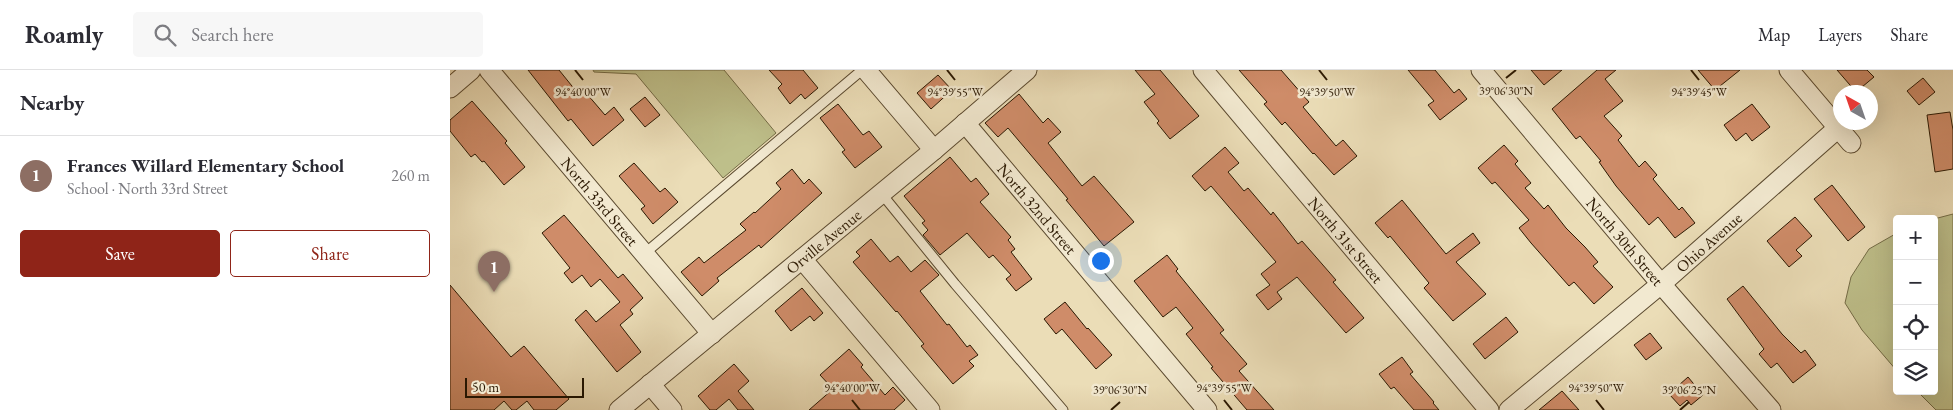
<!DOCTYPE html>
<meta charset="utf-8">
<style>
:root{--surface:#fff;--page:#f7f7f7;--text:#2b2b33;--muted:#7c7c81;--line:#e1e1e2;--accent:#8f2418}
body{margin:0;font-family:"EB Garamond",serif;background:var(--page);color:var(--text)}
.controls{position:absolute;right:15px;bottom:15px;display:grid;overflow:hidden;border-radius:5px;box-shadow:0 5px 20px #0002}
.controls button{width:45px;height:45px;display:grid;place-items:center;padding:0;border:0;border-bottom:1px solid var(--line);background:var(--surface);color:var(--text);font:25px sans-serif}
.compass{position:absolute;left:1383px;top:15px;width:45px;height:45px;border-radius:50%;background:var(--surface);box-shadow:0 5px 20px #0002;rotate:320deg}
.scale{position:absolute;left:15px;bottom:12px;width:119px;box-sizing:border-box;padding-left:5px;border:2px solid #2a1802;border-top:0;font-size:14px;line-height:18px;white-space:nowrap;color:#2a1802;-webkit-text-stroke:4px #f2e9d0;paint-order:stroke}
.you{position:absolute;left:650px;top:190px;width:18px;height:18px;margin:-12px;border:4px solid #fff;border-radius:50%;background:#1a73e8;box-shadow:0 0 0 8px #1a73e833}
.badge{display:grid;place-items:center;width:32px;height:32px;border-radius:50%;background:var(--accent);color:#fff;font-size:16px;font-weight:700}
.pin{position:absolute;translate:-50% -41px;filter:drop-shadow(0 1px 2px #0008)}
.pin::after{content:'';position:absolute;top:26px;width:18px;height:15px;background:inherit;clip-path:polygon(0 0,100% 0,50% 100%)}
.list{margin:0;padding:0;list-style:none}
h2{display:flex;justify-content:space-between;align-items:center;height:65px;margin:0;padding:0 20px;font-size:21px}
h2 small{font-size:16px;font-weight:400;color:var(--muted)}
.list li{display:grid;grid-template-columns:32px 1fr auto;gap:15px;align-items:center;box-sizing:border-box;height:80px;padding:0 20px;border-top:1px solid var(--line)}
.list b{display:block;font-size:19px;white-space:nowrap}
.list p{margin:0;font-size:16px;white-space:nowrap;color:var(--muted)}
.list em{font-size:16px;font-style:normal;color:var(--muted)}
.actions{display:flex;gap:10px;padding:15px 20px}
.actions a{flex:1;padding:11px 0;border:1px solid var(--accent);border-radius:5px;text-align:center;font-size:18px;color:var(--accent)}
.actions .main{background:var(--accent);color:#fff}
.icon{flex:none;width:28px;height:28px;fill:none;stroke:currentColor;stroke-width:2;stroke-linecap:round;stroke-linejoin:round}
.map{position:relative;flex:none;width:1503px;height:340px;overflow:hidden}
header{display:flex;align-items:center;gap:30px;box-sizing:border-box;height:70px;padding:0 25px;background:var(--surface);border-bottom:1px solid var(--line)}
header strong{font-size:24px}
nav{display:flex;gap:28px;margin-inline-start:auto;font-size:18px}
.search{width:350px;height:45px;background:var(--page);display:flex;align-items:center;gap:12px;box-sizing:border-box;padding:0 18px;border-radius:5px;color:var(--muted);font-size:19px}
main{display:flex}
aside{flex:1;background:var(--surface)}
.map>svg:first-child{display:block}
</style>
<header>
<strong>Roamly</strong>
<div class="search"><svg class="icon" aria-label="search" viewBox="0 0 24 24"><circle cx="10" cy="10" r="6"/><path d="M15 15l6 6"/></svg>Search here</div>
<nav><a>Map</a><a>Layers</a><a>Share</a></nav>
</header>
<main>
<aside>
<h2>Nearby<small></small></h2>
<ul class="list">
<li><span class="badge" style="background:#8d6e63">1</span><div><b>Frances Willard Elementary School</b><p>School · North 33rd Street</p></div><em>260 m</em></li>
</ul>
<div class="actions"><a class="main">Save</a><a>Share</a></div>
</aside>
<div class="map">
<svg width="1503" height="340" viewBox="0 0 1503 340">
<rect width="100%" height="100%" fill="#ebddb7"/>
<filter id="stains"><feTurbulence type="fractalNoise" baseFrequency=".004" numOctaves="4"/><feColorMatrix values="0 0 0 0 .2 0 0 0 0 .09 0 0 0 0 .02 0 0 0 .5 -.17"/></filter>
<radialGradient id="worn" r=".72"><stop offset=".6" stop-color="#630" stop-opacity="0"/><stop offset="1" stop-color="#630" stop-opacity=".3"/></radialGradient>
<g fill="#bebf8a" stroke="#746c46">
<polygon points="143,0 274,0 326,63 273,108 186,4 144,2"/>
<polygon points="1503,144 1503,340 1486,340 1467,321 1484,321 1484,149"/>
<polygon points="1447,163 1447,301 1412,260 1395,233 1401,207 1419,179"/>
</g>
<g fill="#cf8c69" stroke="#2a1802">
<polygon points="78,0 109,0 126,21 131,17 155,45 164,37 174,50 143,76 121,49 118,51"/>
<polygon points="319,0 353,0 368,18 355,29 351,24 340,34 328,18 332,14"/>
<polygon points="685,0 710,0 749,46 720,69 707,53 709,51 694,32 705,24"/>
<polygon points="789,0 831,0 859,32 853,37 886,76 893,70 907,86 884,105 864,83 863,84 835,52 832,55 814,34 817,32"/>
<polygon points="958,0 985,0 1004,23 1009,19 1017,29 990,50 978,35 984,31"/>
<polygon points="1081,0 1112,0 1094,15"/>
<polygon points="1147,0 1166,0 1155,9 1173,31 1154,46 1172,66 1168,70 1189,97 1195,91 1207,105 1203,109 1229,140 1232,137 1245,153 1225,168 1208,147 1199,155 1166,116 1149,92 1151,91 1130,66 1126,69 1102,39"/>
<polygon points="1248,0 1290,0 1265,20"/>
<polygon points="1387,0 1417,0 1424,7 1406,22"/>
<polygon points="488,5 502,20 481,39 467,23"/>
<polygon points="1473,8 1485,22 1469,35 1457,21"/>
<polygon points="569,24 593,53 598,48 611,62 598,73 632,116 644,106 684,152 654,176 616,130 618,129 558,58 548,67 535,53"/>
<polygon points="195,27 210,45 195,57 180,39"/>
<polygon points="22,31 57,71 55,73 75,97 54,115 34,91 32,92 25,84 21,87 0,61 0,50"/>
<polygon points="388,34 413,65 419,61 432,77 405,98 392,82 395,80 370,48"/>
<polygon points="1302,34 1320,57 1302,71 1296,63 1286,71 1274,55"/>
<polygon points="1500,42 1503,60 1503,99 1485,102 1477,45"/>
<polygon points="1054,75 1068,91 1065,94 1081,113 1075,118 1094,139 1098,135 1116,158 1135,177 1148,192 1143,196 1163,217 1144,234 1124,212 1119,216 1081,173 1069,158 1079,150 1045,112 1042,114 1028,98"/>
<polygon points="775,77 789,93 778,102 794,121 798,118 821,145 823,142 848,174 852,171 886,210 883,212 914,248 896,263 847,207 827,222 832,229 818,240 806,225 820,215 811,204 826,192 761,116 755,121 742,106"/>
<polygon points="500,87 521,112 526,108 539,124 530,132 561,167 558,170 565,179 561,182 582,209 566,221 556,209 561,205 543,185 539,188 517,163 490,185 473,165 478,160 472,153 475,151 454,126"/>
<polygon points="184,93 210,122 215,118 228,132 203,154 191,139 195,136 169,106"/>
<polygon points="342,99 354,114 359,109 372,123 311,178 309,175 267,208 269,211 252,226 231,202 249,187 254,193 296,160 290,154 304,142 305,143 331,119 326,113"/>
<polygon points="1382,115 1415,157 1398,171 1364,129"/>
<polygon points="952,130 996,184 1023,163 1030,173 1006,192 1036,224 1003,251 974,218 979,213 940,166 938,168 925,153"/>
<polygon points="114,145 168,208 173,204 193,228 180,240 183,244 170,255 191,282 167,302 125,250 136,240 146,252 170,232 150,209 141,217 132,205 122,213 114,203 120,198 92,163"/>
<polygon points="1345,147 1362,166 1346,180 1352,186 1339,197 1317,171"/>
<polygon points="421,169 440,192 448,186 461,202 475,190 489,205 470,221 497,255 499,254 517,277 520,275 528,285 519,291 524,296 503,314 471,276 474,274 447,241 446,242 403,192 410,186 406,182"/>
<polygon points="717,185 728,199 726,201 774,260 770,263 797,294 789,301 824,340 797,340 761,298 763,297 736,264 743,258 726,237 713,247 684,211"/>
<polygon points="0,215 61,287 74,276 119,329 106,340 84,340 77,331 66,340 62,340 54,331 44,340 0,340"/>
<polygon points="1293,216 1332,264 1351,283 1355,280 1366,295 1343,313 1327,293 1321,298 1309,284 1314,279 1277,229"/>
<polygon points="352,218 373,243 364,251 360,246 341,261 325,241"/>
<polygon points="615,232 637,259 638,258 662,285 646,299 612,259 606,264 594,249"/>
<polygon points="1056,247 1068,262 1035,289 1023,274"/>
<polygon points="1200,263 1212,278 1196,290 1184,275"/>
<polygon points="399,279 413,295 411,297 435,325 443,317 455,330 444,340 359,340 383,319 370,305"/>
<polygon points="952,287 963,302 960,304 984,332 983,333 989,340 964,340 944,317 941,319 929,304"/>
<polygon points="284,294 299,311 288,321 304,340 288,340 279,329 266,340 260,340 248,326"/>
<polygon points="1238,307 1253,325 1241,335 1237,330 1230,336 1219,324"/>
<polygon points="1112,321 1129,340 1089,340"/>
</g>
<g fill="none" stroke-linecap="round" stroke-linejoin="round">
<defs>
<g id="lane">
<polyline points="431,123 505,214 613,340"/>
<polyline points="194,184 412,0"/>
</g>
<g id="street">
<path id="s1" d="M39,0L262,264"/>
<polyline points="416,0 484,80"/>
<path id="s2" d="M753,0L1039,340"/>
<path id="s3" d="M1031,0L1211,214L1321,340"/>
<polyline points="1339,0 1401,73"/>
<polyline points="0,18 21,0"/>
<path id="s4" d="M515,53L757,340"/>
<polyline points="352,189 480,340"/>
<polyline points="200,314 222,340"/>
<path id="s5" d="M169,340L484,80L577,0"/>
<path id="s6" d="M1059,340L1211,214L1388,58"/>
</g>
</defs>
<use href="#lane" stroke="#5a492f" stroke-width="11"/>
<use href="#street" stroke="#5a492f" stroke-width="21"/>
<use href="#lane" stroke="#f2e9d0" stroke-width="9"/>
<use href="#street" stroke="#f2e9d0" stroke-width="19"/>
</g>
<path fill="none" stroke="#2a1802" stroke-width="2" d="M125,0L133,10M497,0L505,10M869,0L877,10M1241,0L1249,10M1056,8L1066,0M402,330L410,340M774,330L782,340M1146,330L1154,340M661,340L670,332M1230,340L1239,332"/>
<g text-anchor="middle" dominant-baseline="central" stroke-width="5" stroke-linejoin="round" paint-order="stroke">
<g font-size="16" fill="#2a1802" stroke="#f2e9d0">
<text stroke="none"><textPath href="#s1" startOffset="172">North 33rd Street</textPath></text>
<text stroke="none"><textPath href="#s4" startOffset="112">North 32nd Street</textPath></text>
<text stroke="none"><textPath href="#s2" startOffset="222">North 31st Street</textPath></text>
<text stroke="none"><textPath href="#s5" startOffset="265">Orville Avenue</textPath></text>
<text stroke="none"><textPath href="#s3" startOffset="224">North 30th Street</textPath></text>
<text stroke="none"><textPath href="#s6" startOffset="261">Ohio Avenue</textPath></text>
</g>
</g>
<g font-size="12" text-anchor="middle" fill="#2a1802" stroke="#f2e9d0" stroke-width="5" stroke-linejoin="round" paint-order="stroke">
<text x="1056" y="25">39°06'30"N</text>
<text x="133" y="26">94°40'00"W</text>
<text x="505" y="26">94°39'55"W</text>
<text x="877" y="26">94°39'50"W</text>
<text x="1249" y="26">94°39'45"W</text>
<text x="402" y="322">94°40'00"W</text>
<text x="774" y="322">94°39'55"W</text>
<text x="1146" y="322">94°39'50"W</text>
<text x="670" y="324">39°06'30"N</text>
<text x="1239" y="324">39°06'25"N</text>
</g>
<rect width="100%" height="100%" filter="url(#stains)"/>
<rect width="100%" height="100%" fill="url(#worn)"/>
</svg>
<div class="controls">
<button>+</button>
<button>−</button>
<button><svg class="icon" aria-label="locate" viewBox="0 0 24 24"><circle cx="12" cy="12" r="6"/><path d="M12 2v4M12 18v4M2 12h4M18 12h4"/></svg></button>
<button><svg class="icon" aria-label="layers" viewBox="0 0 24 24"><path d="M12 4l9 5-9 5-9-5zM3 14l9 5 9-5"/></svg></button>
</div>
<svg class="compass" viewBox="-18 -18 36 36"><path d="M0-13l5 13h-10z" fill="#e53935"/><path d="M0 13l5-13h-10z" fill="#7c7c81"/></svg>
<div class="scale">50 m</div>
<div class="you"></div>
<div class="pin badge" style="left:44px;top:222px;background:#8d6e63">1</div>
</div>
</main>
